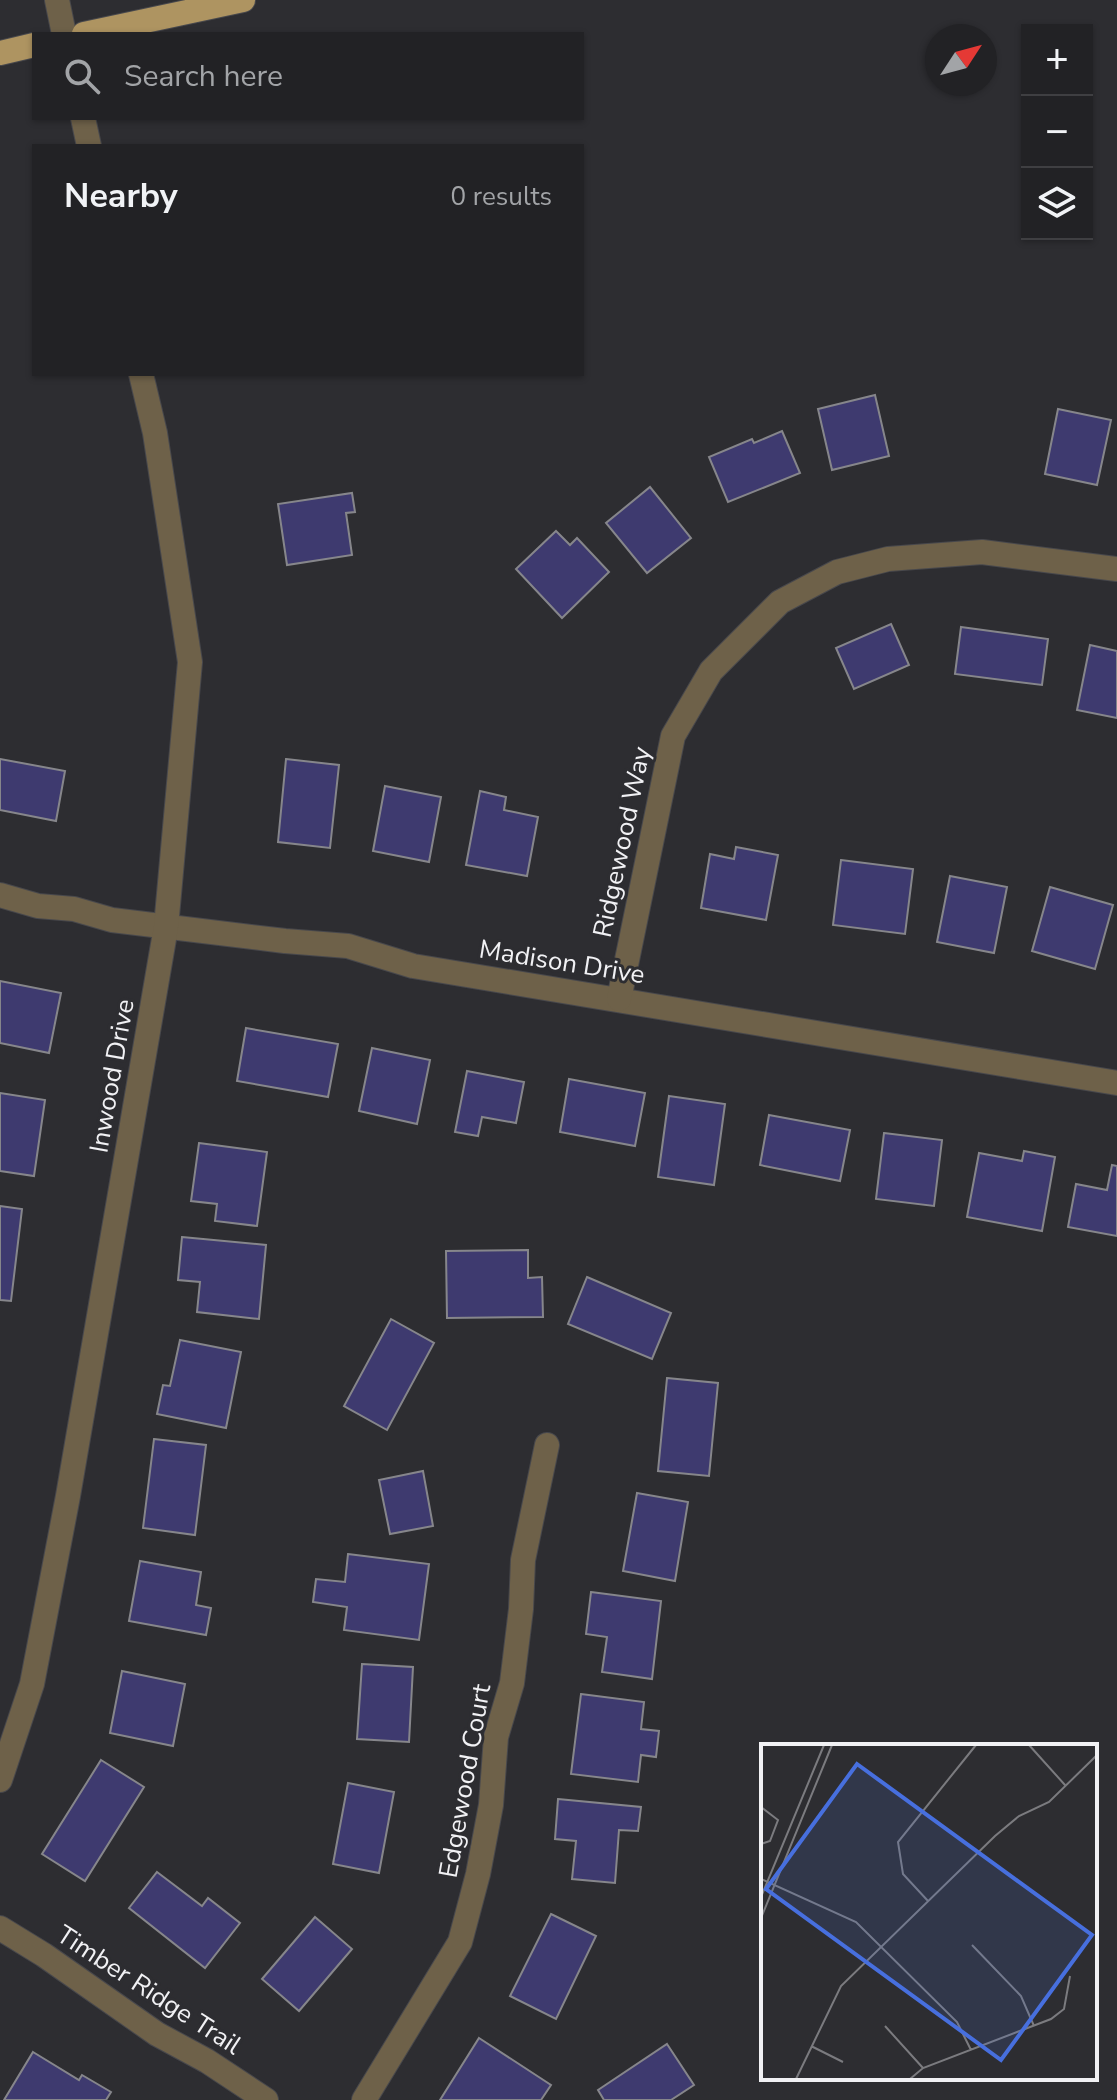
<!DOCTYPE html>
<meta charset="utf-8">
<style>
:root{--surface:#222225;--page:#2a2a2d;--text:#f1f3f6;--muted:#a2a4a7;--line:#3f3f42}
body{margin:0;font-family:"Nunito Sans",sans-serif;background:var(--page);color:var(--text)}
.controls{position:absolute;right:24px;top:24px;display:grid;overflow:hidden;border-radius:0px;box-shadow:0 2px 6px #0004}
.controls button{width:72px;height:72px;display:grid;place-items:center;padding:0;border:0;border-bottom:2px solid var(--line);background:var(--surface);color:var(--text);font:40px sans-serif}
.compass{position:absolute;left:925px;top:24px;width:72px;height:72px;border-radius:50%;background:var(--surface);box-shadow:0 2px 6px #0004;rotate:54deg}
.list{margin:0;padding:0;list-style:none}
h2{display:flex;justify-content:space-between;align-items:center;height:104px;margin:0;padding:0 32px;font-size:34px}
h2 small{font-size:26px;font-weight:400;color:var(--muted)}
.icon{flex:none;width:44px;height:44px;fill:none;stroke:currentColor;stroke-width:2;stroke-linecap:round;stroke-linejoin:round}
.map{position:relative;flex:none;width:1117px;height:2100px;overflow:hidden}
.search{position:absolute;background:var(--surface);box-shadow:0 2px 6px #0004;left:32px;top:32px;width:552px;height:88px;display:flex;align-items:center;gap:20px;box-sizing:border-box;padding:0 28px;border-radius:0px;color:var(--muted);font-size:30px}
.panel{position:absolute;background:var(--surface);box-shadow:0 2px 6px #0004;left:32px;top:144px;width:552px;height:232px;border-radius:0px}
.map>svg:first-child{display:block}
</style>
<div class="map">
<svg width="1117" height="2100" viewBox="0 0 1117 2100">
<rect width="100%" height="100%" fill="#2d2d31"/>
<g fill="#3e3a6f" stroke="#86868b" stroke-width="2">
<polygon points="875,395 889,456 832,470 818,409"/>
<polygon points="1058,409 1111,420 1097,485 1045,474"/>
<polygon points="782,431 800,473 728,502 709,457 752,439 754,443"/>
<polygon points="650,487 691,538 647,573 606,523"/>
<polygon points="352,493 355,512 346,513 352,555 287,565 278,504"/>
<polygon points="556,531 570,545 577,538 609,572 562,618 516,569"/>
<polygon points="891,624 909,665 854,689 836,648"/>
<polygon points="961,627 1048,639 1042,685 955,674"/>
<polygon points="1090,645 1117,651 1117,718 1077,710"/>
<polygon points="0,759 65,771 56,821 0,810"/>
<polygon points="286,759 339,765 330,848 278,842"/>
<polygon points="385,786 441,797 429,862 373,851"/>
<polygon points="480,791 506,797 504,810 538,817 527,876 466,865"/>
<polygon points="736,847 778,855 766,920 701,908 710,854 734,859"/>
<polygon points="841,860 913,869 905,934 833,925"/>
<polygon points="950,876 1007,887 994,953 937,942"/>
<polygon points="1050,887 1113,905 1095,969 1032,951"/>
<polygon points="0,981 61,993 49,1053 0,1043"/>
<polygon points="246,1028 338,1044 328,1097 237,1081"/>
<polygon points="372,1048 430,1060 417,1124 359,1111"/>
<polygon points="467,1071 524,1082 516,1123 482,1117 478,1136 455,1132"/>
<polygon points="569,1079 645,1093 635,1146 560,1132"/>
<polygon points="0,1093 45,1100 34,1176 0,1171"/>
<polygon points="669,1096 725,1104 714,1185 658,1177"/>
<polygon points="769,1115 850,1130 840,1181 760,1165"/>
<polygon points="884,1133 942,1140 934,1206 876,1199"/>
<polygon points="199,1143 267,1152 257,1226 215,1221 217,1204 191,1201"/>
<polygon points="1024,1151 1055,1157 1042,1231 967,1217 979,1153 1022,1161"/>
<polygon points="1112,1165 1117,1166 1117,1236 1068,1227 1076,1184 1107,1190"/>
<polygon points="0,1206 22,1209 11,1301 0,1300"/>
<polygon points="182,1237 266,1245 259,1319 197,1312 200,1282 178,1280"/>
<polygon points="528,1250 528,1278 542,1277 543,1317 447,1318 446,1251"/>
<polygon points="587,1277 671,1313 652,1359 568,1324"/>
<polygon points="391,1319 434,1343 387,1430 344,1406"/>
<polygon points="180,1340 241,1352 226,1428 157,1414 163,1385 170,1386"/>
<polygon points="667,1378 718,1383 709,1476 658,1471"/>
<polygon points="154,1439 206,1445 195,1535 143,1528"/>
<polygon points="423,1471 433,1526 390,1534 379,1480"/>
<polygon points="637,1493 688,1502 675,1581 623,1571"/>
<polygon points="348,1554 429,1564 419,1640 344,1630 347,1607 313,1602 316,1579 345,1582"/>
<polygon points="140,1561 201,1572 196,1605 211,1608 206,1635 129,1621"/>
<polygon points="591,1592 661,1601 652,1679 602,1672 607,1637 586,1634"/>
<polygon points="362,1664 413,1667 409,1742 357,1739"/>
<polygon points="122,1671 185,1684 173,1746 110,1733"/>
<polygon points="581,1694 644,1702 641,1729 659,1731 656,1757 641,1755 638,1782 571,1774"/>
<polygon points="101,1760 144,1787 85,1881 42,1854"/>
<polygon points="348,1783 394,1792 379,1873 333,1864"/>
<polygon points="558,1799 641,1807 638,1831 619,1830 615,1883 572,1879 576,1841 555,1839"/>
<polygon points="157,1872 202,1906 208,1898 240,1923 205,1968 129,1908"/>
<polygon points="551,1914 596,1936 556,2019 510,1996"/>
<polygon points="315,1917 352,1949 299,2011 262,1979"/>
<polygon points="479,2038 551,2085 541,2100 440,2100"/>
<polygon points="667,2044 694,2085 671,2100 604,2100 598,2090"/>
<polygon points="33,2052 79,2080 82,2075 111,2092 106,2100 4,2100"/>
</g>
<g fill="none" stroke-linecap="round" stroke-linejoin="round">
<defs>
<g id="minor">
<polyline points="57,0 64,34"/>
<polyline points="83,118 89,146"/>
<polyline points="0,895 38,906 74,909 112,920 285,941 348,946 413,966 1117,1083"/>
<polyline points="619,999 673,736 711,671 780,602 837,572 888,559 982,552 1117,569"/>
<polyline points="0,1780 32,1684 68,1496 166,927 190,662 155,433 141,374"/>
<polyline points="0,1928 44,1955 157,2034 207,2061 266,2100"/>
<polyline points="364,2100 460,1942 478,1874 491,1805 496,1737 512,1683 521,1609 523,1560 547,1445"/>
</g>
<g id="major">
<polyline points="84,34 243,0"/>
<polyline points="0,53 34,45"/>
</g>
</defs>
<use href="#minor" stroke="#48484c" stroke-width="26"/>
<use href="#major" stroke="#48484c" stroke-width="26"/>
<use href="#minor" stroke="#6e6149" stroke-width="24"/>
<use href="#major" stroke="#ae9461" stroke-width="24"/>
</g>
<g text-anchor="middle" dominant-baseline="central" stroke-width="6" stroke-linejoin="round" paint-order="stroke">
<g font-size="26" fill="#f1f1f4" stroke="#2d2d31">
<text transform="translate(622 842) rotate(-78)">Ridgewood Way</text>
<text transform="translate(562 962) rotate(9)">Madison Drive</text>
<text transform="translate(112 1076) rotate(-80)">Inwood Drive</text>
<text transform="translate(465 1781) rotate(-80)">Edgewood Court</text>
<text transform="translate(149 1990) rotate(33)">Timber Ridge Trail</text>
</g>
</g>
<g transform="translate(761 1744)">
<rect width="336" height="336" fill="#2d2d31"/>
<path fill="none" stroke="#7b7b7f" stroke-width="2" d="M268,1L304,41M0,63L17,76L9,97L0,100M0,135L95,178L196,278L210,306M0,153L63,1M167,157L142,130L137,98L215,1M0,174L71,1M211,201L260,252L273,282M124,282L162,324M50,302L82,318M35,335L80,242L234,92L258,72L288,58L336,11M149,335L162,324L290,275L303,265L309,232"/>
<path fill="#476fde" fill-opacity="0.15" stroke="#476fde" stroke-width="4" d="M96,20L331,191L240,316L5,145Z"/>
<rect width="336" height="336" fill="none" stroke="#f1f1f4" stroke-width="4"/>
</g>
</svg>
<div class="controls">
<button>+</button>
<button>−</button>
<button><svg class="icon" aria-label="layers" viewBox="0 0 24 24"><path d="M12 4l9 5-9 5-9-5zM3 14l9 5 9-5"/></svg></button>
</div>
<svg class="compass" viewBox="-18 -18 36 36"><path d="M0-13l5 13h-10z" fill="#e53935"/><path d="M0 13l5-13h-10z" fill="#a2a4a7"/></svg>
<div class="search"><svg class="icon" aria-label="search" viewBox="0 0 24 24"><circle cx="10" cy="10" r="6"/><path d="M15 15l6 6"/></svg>Search here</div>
<section class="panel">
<h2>Nearby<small>0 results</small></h2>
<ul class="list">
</ul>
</section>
</div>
